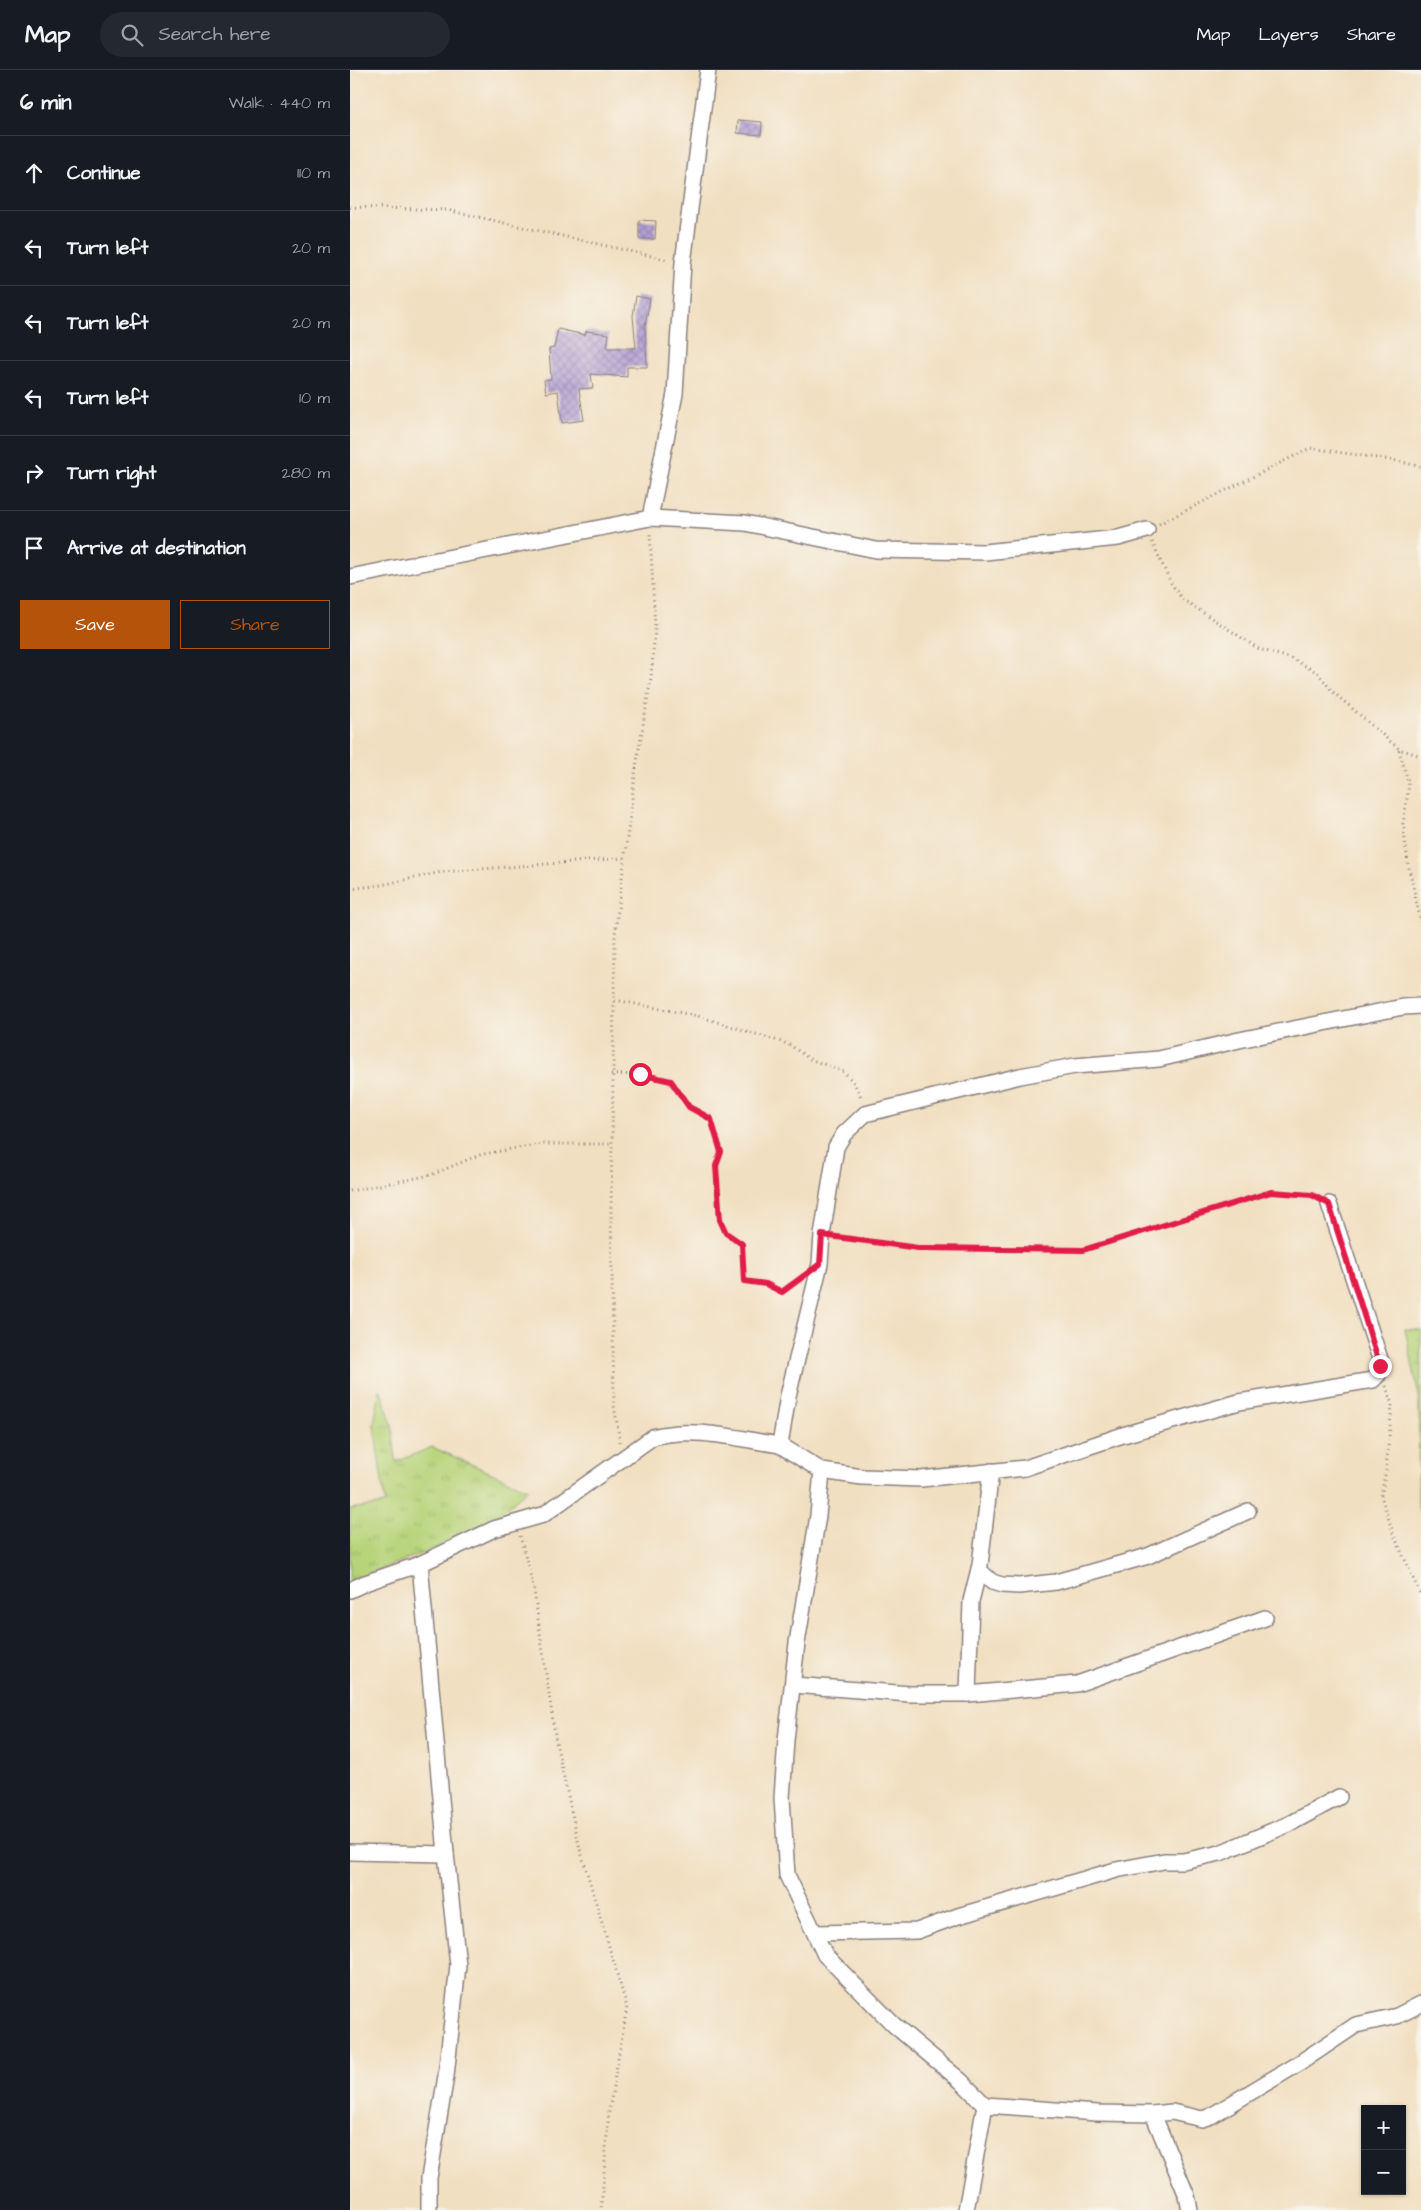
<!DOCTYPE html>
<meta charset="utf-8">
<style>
:root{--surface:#171b24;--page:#242831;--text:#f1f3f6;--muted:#9ea1a6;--line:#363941;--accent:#b45309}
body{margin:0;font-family:"Architects Daughter",sans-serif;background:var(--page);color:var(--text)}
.controls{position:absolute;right:15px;bottom:15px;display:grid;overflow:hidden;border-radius:0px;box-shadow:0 1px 4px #0004}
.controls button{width:45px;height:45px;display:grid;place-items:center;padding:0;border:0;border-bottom:1px solid var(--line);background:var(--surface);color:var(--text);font:25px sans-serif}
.stop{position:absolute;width:15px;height:15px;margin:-11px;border:4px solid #e11d48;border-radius:50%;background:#fff}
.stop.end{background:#e11d48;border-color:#fff;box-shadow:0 1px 5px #0008}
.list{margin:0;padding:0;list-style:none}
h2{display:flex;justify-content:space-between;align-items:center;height:65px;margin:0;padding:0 20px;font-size:21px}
h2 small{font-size:16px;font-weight:400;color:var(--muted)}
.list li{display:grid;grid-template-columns:32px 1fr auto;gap:15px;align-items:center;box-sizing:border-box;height:75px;padding:0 20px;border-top:1px solid var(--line)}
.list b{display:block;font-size:19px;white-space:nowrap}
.list em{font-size:16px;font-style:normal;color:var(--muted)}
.actions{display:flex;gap:10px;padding:15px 20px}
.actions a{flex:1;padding:11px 0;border:1px solid var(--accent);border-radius:0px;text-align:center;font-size:18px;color:var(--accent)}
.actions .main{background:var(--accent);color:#fff}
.icon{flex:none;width:28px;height:28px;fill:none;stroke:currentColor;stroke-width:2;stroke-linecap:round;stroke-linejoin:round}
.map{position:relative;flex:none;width:1071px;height:2140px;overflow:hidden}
header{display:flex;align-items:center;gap:30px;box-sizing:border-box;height:70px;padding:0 25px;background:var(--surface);border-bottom:1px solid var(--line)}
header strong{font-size:24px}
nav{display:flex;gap:28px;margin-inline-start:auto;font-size:18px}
.search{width:350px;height:45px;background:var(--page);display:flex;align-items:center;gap:12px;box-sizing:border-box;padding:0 18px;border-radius:28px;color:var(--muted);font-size:19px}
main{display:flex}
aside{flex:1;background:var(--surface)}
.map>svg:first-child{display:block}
</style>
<header>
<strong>Map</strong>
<div class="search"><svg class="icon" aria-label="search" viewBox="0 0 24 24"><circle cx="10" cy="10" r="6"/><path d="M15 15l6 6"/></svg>Search here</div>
<nav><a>Map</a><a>Layers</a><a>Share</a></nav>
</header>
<main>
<aside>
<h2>6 min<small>Walk · 440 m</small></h2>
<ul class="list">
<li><svg class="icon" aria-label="ahead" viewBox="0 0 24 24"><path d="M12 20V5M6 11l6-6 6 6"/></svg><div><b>Continue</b></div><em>110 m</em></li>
<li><svg class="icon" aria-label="left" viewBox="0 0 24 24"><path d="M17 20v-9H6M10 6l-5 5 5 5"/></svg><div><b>Turn left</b></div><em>20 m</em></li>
<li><svg class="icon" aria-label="left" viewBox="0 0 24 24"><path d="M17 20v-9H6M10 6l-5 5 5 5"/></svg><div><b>Turn left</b></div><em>20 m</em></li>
<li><svg class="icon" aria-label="left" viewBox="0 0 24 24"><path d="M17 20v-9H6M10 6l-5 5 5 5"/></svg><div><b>Turn left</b></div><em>10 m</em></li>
<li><svg class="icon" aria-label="right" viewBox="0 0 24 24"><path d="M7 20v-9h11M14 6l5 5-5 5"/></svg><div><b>Turn right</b></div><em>280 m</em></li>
<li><svg class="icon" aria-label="arrive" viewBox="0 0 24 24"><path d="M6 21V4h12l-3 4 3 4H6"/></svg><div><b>Arrive at destination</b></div></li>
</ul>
<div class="actions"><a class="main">Save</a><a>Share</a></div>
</aside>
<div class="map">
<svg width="1071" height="2140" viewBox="0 0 1071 2140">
<defs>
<pattern id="grass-tufts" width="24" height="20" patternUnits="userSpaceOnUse" patternTransform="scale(1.25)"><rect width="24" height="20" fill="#b7d47a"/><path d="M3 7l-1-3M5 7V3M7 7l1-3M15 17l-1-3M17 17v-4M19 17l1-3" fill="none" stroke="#9db66a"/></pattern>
<pattern id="building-cross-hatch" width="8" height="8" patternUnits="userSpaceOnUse" patternTransform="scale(1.25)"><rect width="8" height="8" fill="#b39fd4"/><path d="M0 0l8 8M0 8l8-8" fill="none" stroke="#9181ad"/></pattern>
</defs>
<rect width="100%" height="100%" fill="#f7f3e8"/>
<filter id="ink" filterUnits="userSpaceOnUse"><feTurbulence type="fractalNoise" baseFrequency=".02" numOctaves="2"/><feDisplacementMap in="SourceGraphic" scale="10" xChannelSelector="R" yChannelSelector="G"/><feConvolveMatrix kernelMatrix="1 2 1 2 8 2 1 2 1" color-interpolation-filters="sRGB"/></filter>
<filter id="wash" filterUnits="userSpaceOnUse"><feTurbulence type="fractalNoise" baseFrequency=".0096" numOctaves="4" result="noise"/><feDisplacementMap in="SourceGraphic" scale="20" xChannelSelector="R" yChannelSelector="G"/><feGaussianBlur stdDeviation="1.12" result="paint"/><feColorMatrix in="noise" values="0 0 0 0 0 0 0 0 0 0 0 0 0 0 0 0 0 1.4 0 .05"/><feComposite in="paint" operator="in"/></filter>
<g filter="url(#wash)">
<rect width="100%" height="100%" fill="#f1dfc1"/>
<g fill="url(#grass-tufts)" stroke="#6c7b5a">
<polygon points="1055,1259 1071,1260 1071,1443 1068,1437 1069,1326"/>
<polygon points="30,1318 42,1354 46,1392 82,1377 178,1419 130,1461 0,1511 0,1439 35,1434 24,1354"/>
</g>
<g id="blocks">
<g fill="url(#building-cross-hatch)">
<polygon points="388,50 412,52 411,65 387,63"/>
<polygon points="289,150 306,151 305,169 289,169"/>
<polygon points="286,226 300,229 295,256 297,297 277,297 277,307 241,304 243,318 229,319 234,350 212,353 208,321 196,323 194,310 201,309 199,279 204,278 208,259 235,265 236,261 259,264 257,278 286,278 283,246"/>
</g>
</g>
</g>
<g filter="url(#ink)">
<use href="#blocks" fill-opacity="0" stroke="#8a807e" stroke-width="1"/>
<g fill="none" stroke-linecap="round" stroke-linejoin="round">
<defs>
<g id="minor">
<polyline points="300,448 395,453 526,480 635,482 768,468 797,460"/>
<polyline points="0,507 300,448 325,324 333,193 358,0"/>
<polyline points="430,1375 472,1401 512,1407 571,1409 675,1398 773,1365 889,1332 1023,1310 1028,1305 1030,1289 979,1134"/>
<polyline points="472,1401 468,1446 447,1573 436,1670 432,1728 437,1805 475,1885 544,1955 611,2011 635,2035"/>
<polyline points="70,1494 96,1784 108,1895 96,2006 79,2108 79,2140"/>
<polyline points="629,1500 642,1512 652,1515 669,1516 706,1512 798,1486 898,1441"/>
<path d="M0,1520L15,1513L70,1494L144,1459L193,1445L303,1367C343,1356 389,1369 430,1375L438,1326L470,1194L472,1165L486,1077L494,1064L515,1044L670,1006L725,996L809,989L889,970L1053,937L1071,936"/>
<polyline points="443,1615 560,1624 618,1624 621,1531 630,1495 641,1401"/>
<polyline points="618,1624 727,1614 915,1548"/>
<polyline points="0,1782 96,1784"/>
<polyline points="465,1863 567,1861 608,1846 766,1800 814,1791 833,1791 870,1783 939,1754 989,1727"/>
<polyline points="803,2044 822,2042 852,2049 861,2046 951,1992 1006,1955 1047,1946 1071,1934"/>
<polyline points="616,2140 635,2035 747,2043 803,2044 837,2126 840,2140"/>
</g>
</defs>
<use href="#minor" stroke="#8a807e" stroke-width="18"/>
<g stroke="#8a807e" stroke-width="3" stroke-dasharray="1 4" stroke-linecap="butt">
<polyline points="0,137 97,140 319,190"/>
<polyline points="809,454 960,378 1048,391 1071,397"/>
<polyline points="802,472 821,513 832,529 909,579 943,589 968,603 982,621 1049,679 1071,686"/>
<polyline points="1049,680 1059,715 1053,754 1058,793 1071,853"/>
<polyline points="0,819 31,815 92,802 275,788"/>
<polyline points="265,930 348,946 438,974 460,989 494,1002 504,1013 512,1029"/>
<polyline points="261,1005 290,1004 321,1011 339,1037 361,1049 371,1082 366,1096 370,1150 376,1163 392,1174 394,1211 416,1214 432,1222 450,1209"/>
<polyline points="0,1121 81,1105 129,1085 161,1079 192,1074 261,1074"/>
<polyline points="487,1167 568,1178 733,1180 921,1122 962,1125 968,1128"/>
<polyline points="1036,1316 1042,1335 1036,1400 1031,1426 1043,1463 1071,1526"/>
<polyline points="270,1372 264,1335 261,1141 265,864 286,697 301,608 305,559 300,462"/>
<polyline points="170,1466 183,1514 206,1672 230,1779 277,1937 259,2041 251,2140"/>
</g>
<use href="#minor" stroke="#fff" stroke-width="15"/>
</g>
</g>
<g fill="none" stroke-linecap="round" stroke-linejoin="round" filter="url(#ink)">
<polyline stroke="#e11d48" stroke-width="6" points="290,1004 321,1011 339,1037 361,1049 371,1082 366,1096 370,1150 376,1163 392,1174 394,1211 416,1214 432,1222 470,1194 472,1165 568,1178 733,1180 921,1122 962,1125 979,1134 1030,1296"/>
</g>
</svg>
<div class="controls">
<button>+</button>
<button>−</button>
</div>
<div class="stop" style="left:290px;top:1004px"></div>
<div class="stop end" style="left:1030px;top:1296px"></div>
</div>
</main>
